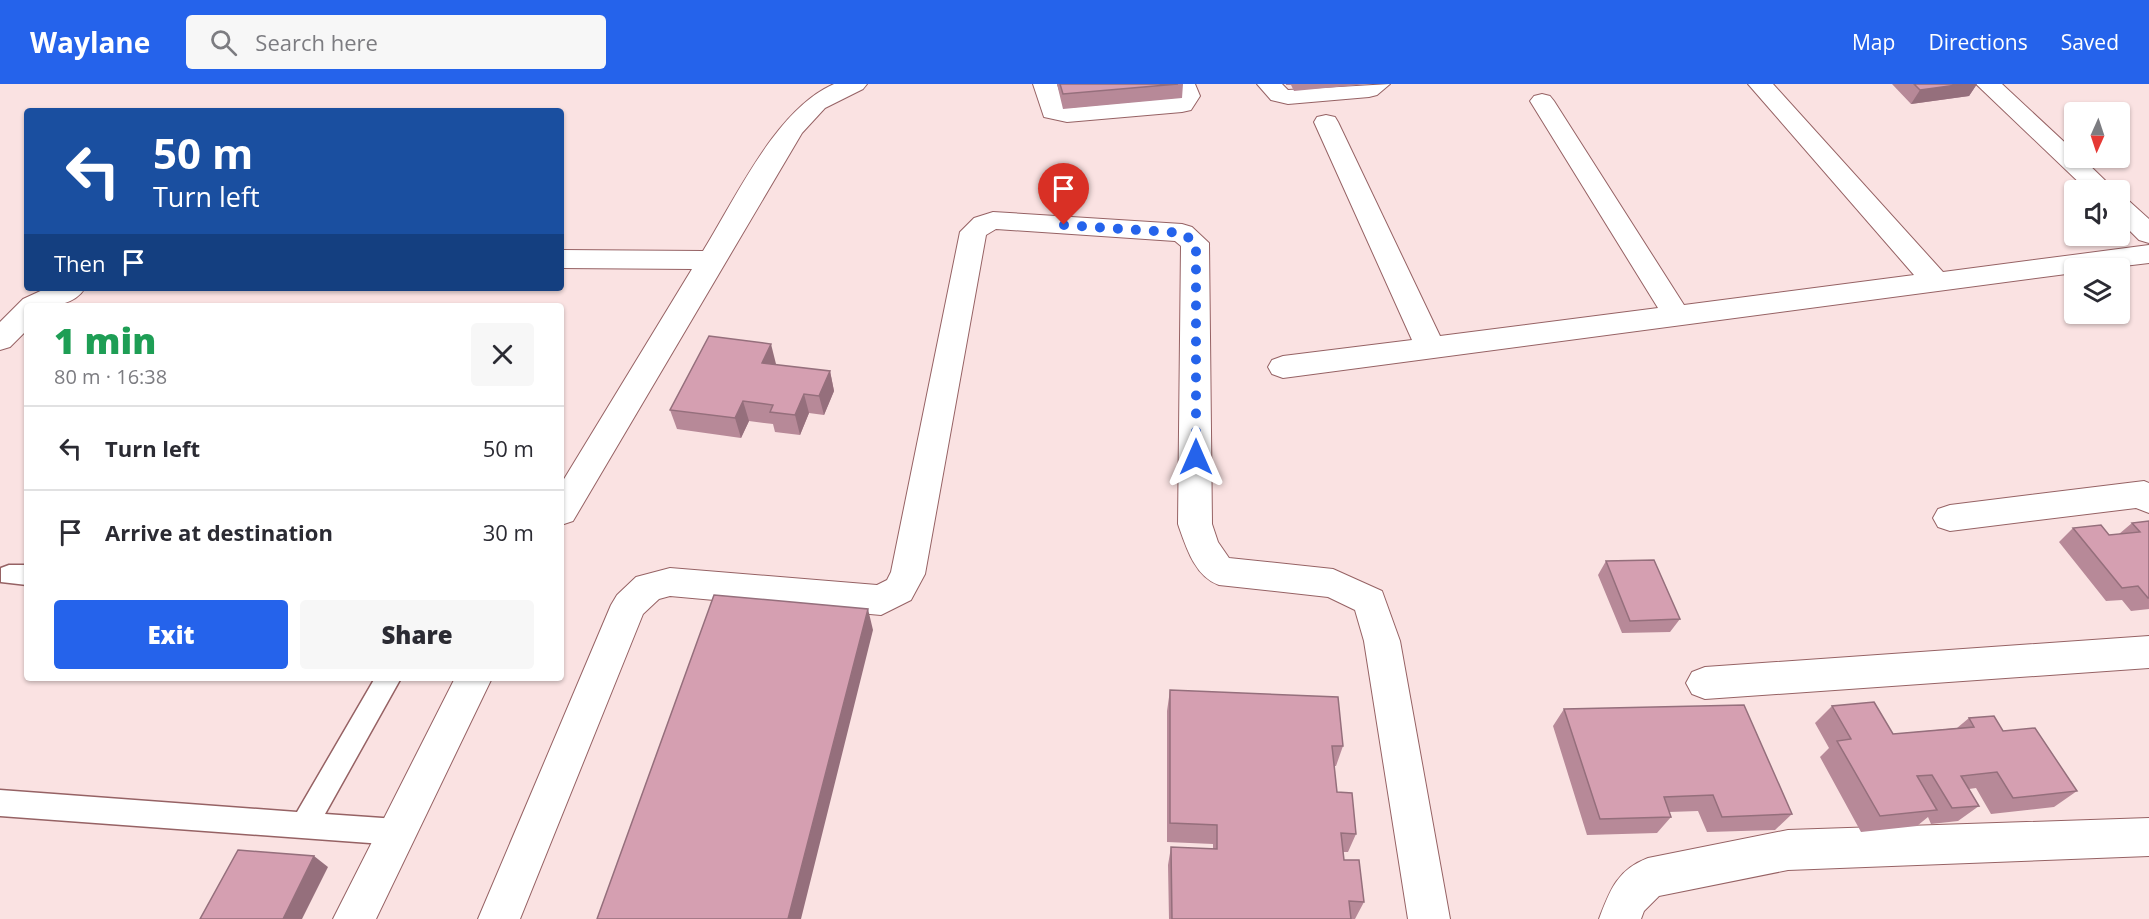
<!DOCTYPE html>
<meta charset="utf-8">
<style>
body{margin:0;font-family:"Open Sans",sans-serif;background:#f7f7f7;color:#2b2b33;height:100vh;display:flex;flex-direction:column;font-size:22px;white-space:nowrap}
*{box-sizing:border-box;margin:0}
p{font-size:20px;color:#7c7c81}
.icon{flex:none;width:33px;height:33px;fill:none;stroke:currentColor;stroke-width:2;stroke-linecap:round;stroke-linejoin:round}
.map{position:relative;flex:1;overflow:hidden}
.side{position:absolute;left:24px;top:219px;width:540px;height:378px;display:flex;flex-direction:column;background:#fff;border-radius:6px;box-shadow:0 2px 4px #0004}
.side>*{flex:none}
.guide{position:absolute;left:24px;top:24px;width:540px;height:183px;border-radius:6px;box-shadow:0 2px 4px #0004;background:#1a4fa0;color:#fff;overflow:hidden}
.needle{width:39px;rotate:183deg}
.fabs{position:absolute;left:2064px;top:18px;display:grid;gap:12px}
.fabs a{display:grid;place-items:center;width:66px;height:66px;border-radius:6px;background:#fff;box-shadow:0 2px 4px #0004;font-size:30px}
.pin{position:absolute;display:grid;place-items:center;width:51px;height:51px;color:#fff;margin:-62px -26px;border-radius:50% 50% 50% 0;rotate:-45deg;box-shadow:0 0 6px #0007}
.pin .icon{rotate:45deg}
.me{position:absolute;width:66px;margin:-33px;rotate:0deg;stroke-linejoin:round;filter:drop-shadow(0 0 4px #0008)}
.turn{display:flex;align-items:center;gap:21px;height:126px;padding:0 30px;font-size:27px}
.turn .icon{width:78px;height:78px;stroke-width:2.5}
.turn b{display:block;font-size:42px;line-height:51px}
.then{display:flex;align-items:center;height:57px;padding:0 30px;background:#0003;gap:12px;font-size:22px}
.round{display:grid;place-items:center;flex:none;width:63px;height:63px;border-radius:6px;background:#f7f7f7}
.summary{display:flex;align-items:center;justify-content:space-between;height:102px;padding:0 30px}
h1{font-size:36px;font-weight:800;line-height:45px;color:#1e9e55}
.button{display:flex;gap:12px;margin-top:auto;padding:12px 30px}
.button a{flex:1;height:69px;border-radius:6px;background:#2563eb;color:#fff;font-size:24px;font-weight:800;line-height:69px;text-align:center}
.button a+a{background:#f7f7f7;color:#2b2b33}
ul{padding:0;list-style:none}
li{display:flex;align-items:center;gap:18px;height:84px;padding:0 30px;border-top:2px solid #e1e1e2}
li div{flex:1}
li b{display:block;font-size:22px}
li em{font-style:normal}
header{display:flex;align-items:center;gap:36px;box-sizing:border-box;height:84px;padding:0 30px;background:#2563eb;color:#fff}
header strong{font-size:28px}
nav{display:flex;gap:33px;margin-inline-start:auto;font-size:21px}
.search{width:420px;height:54px;background:#f7f7f7;display:flex;align-items:center;gap:15px;box-sizing:border-box;padding:0 21px;border-radius:6px;color:#7c7c81;font-size:22px}
.map>svg:first-child{display:block}
.lines{fill:none;stroke-linecap:round;stroke-linejoin:round}
.lane-casing{stroke:#966264;stroke-width:3}
.street-casing{stroke:#966264;stroke-width:2}
.lane{fill:#fff;fill-rule:evenodd}
.street{fill:#fff;fill-rule:evenodd}
.wall{fill:#b78998}
.shaded-wall{fill:#956f7c}
.building{fill:#d59fb1;stroke:#956f7c;stroke-width:1.5}
.route{stroke:#2563eb;stroke-width:10;stroke-dasharray:0 18}
</style>
<header>
<strong>Waylane</strong>
<div class="search"><svg class="icon" aria-label="search" viewBox="0 0 24 24"><circle cx="10" cy="10" r="6"/><path d="M15 15l6 6"/></svg>Search here</div>
<nav><a>Map</a><a>Directions</a><a>Saved</a></nav>
</header>
<div class="map">
<svg width="2149" height="835" viewBox="0 0 2149 835">
<rect width="100%" height="100%" fill="#fae2e2"/>
<g class="lines">
<g class="lane-casing">
<path id="lane" d="M9,481H27V501L1,498V484Z
M375,594H401L325,730L397,735L407,739L411,748L407,757L397,761L0,732V706L297,728Z"/>
</g>
<g class="street-casing">
<path id="street" d="M834,0H867L863,5L825,24L802,49L573,437L561,441V400L692,185L561,184V166L703,167C736,114 776,25 834,0Z
M1033,0H1057L1064,23L1067,24L1174,14L1176,12L1171,0H1195L1200,12L1191,26L1182,28L1067,38L1044,33Z
M1257,0H1282L1288,6L1390,0L1377,11L1369,13L1288,20L1271,16Z
M1748,0H1773L1943,188L2149,161V179L2107,184H2074V189L1283,294L1272,290L1268,283L1272,276L1283,272L1412,256L1314,38L1317,33L1326,31L1335,33L1338,38L1440,252L1658,224L1530,17L1534,12L1542,10L1550,12L1554,17L1684,221L1914,191Z
M1976,0H2002L2074,67V74H2082L2115,106H2087Z
M2120,115L2129,117L2149,135V159L2139,156L2120,137Z
M993,128L1182,140L1192,143L1209,159L1212,440L1218,458L1229,474L1333,485L1382,507L1400,557L1450,835H1408L1364,557L1355,526L1328,513L1219,501C1195,493 1186,463 1178,440L1181,162L1175,157L996,145L986,151L925,490L911,516L881,531L670,512L659,515L643,530L520,835H478L611,521L617,511L636,493L670,484L877,501L887,496L891,488L960,148L974,134Z
M47,204H85C73,224 47,222 27,222V246L10,263L0,266V238L23,215Z
M2144,397L2149,399V429L2136,424L1950,447L1938,443L1933,434L1938,425L1950,421Z
M2149,552V584L1705,615L1692,610L1686,599L1692,588L1705,583Z
M455,594H492L376,835H333Z
M2149,734V772L1788,786L1659,812L1644,827L1641,835H1599C1610,806 1617,786 1648,774L1788,746Z"/>
</g>
<use href="#lane" class="lane"/>
<use href="#street" class="street"/>
</g>
<path class="wall" d="M1057,0H1183L1182,14L1063,25Z
M1286,0H1368L1294,7L1291,1H1286Z
M1892,0H1977L1969,12L1911,20Z
M776,280V281L830,287L834,307L824,331L809,329L800,351L775,348L773,340L749,337L741,354L677,345L670,326Z
M2149,437V525L2131,527L2122,516L2106,517L2059,458L2073,444L2109,451L2119,450L2132,439Z
M1606,477L1680,535L1670,548L1622,549L1598,491Z
M1170,606L1343,662L1336,682H1334L1337,708L1356,750L1348,768H1343L1344,776L1364,818L1355,835H1169L1168,781L1171,763L1213,765V760L1167,758V627Z
M1832,622L1893,650L1957,644L1969,634L2003,647L2077,707L2054,723L1991,730L1976,704L1969,705L1979,722L1958,737L1931,740L1928,733L1917,742L1861,748L1820,673L1829,664L1815,639Z
M1564,625L1792,730L1775,746L1707,748L1698,727L1669,728L1671,733L1657,749L1587,751L1553,642Z"/>
<path class="shaded-wall" d="M1964,0H1977L1969,12L1911,20L1920,6Z
M771,260L776,280L767,299L762,279Z
M830,287L834,307L824,331L819,312Z
M804,310L809,329L800,351L795,331Z
M743,317L749,337L741,354L735,334Z
M868,525L873,546L801,835H788Z
M314,772L328,783L302,835H283Z"/>
<path class="building" d="M1060,0H1178L1063,10Z
M1914,0H1964L1920,6Z
M709,252L771,260L762,279L830,287L819,312L804,310L795,331L770,328L773,321L743,317L735,334L670,326Z
M2149,437V514H2148L2138,502L2122,504L2073,444L2101,441L2109,451L2140,448L2132,439Z
M1654,476L1680,535L1630,537L1606,477Z
M714,511L868,525L788,835H597Z
M1170,606L1338,613L1343,662H1332L1337,708L1352,709L1356,750L1341,749L1344,776H1359L1364,818L1349,817L1351,835H1172L1171,763L1217,765V741L1170,739Z
M1874,618L1893,650L1974,643L1969,634L1994,632L2003,647L2035,644L2077,707L2013,714L1997,688L1961,692L1979,722L1952,724L1932,691L1917,692L1937,726L1880,732L1837,657L1851,655L1832,622Z
M1744,621L1792,730L1722,733L1713,711L1664,713L1671,733L1600,735L1564,625Z
M238,766L314,772L283,835H200Z"/>
<g class="lines">
<path class="route" d="M1064,141L1182,149L1196,159V373"/>
</g>
</svg>
<div class="fabs">
<a><svg class="needle" viewBox="-14 -14 28 28"><path d="M0-13l5 13h-10z" fill="#e53935"/><path d="M0 13l5-13h-10z" fill="#7c7c81"/></svg></a>
<a><svg class="icon" aria-label="sound" viewBox="0 0 24 24"><path d="M4 9h4l5-4v14l-5-4H4zM17 9q2 3 0 6"/></svg></a>
<a><svg class="icon" aria-label="layers" viewBox="0 0 24 24"><path d="M12 4l9 5-9 5-9-5zM3 14l9 5 9-5"/></svg></a>
</div>
<div class="pin" style="left:1064px;top:141px;background:#d93025"><svg class="icon" aria-label="arrive" viewBox="0 0 24 24"><path d="M6 21V4h12l-3 4 3 4H6"/></svg></div>
<svg class="me" style="left:1196px;top:373px" viewBox="-20 -20 40 40"><path d="M0-17L14 15 0 8-14 15z" fill="#2563eb" stroke="#fff" stroke-width="4"/></svg>
<div class="guide">
<div class="turn"><svg class="icon" aria-label="left" viewBox="0 0 24 24"><path d="M17 20v-9H6M10 6l-5 5 5 5"/></svg><div><b>50 m</b>Turn left</div></div>
<div class="then">Then<svg class="icon" aria-label="arrive" viewBox="0 0 24 24"><path d="M6 21V4h12l-3 4 3 4H6"/></svg></div>
</div>
<section class="side">
<div class="summary"><div><h1>1 min</h1><p>80 m · 16:38</p></div><a class="round"><svg class="icon" aria-label="close" viewBox="0 0 24 24"><path d="M6 6l12 12M18 6L6 18"/></svg></a></div>
<ul>
<li><svg class="icon" aria-label="left" viewBox="0 0 24 24"><path d="M17 20v-9H6M10 6l-5 5 5 5"/></svg><div><b>Turn left</b></div><em>50 m</em></li>
<li><svg class="icon" aria-label="arrive" viewBox="0 0 24 24"><path d="M6 21V4h12l-3 4 3 4H6"/></svg><div><b>Arrive at destination</b></div><em>30 m</em></li>
</ul>
<div class="button"><a>Exit</a><a>Share</a></div>
</section>
</div>
